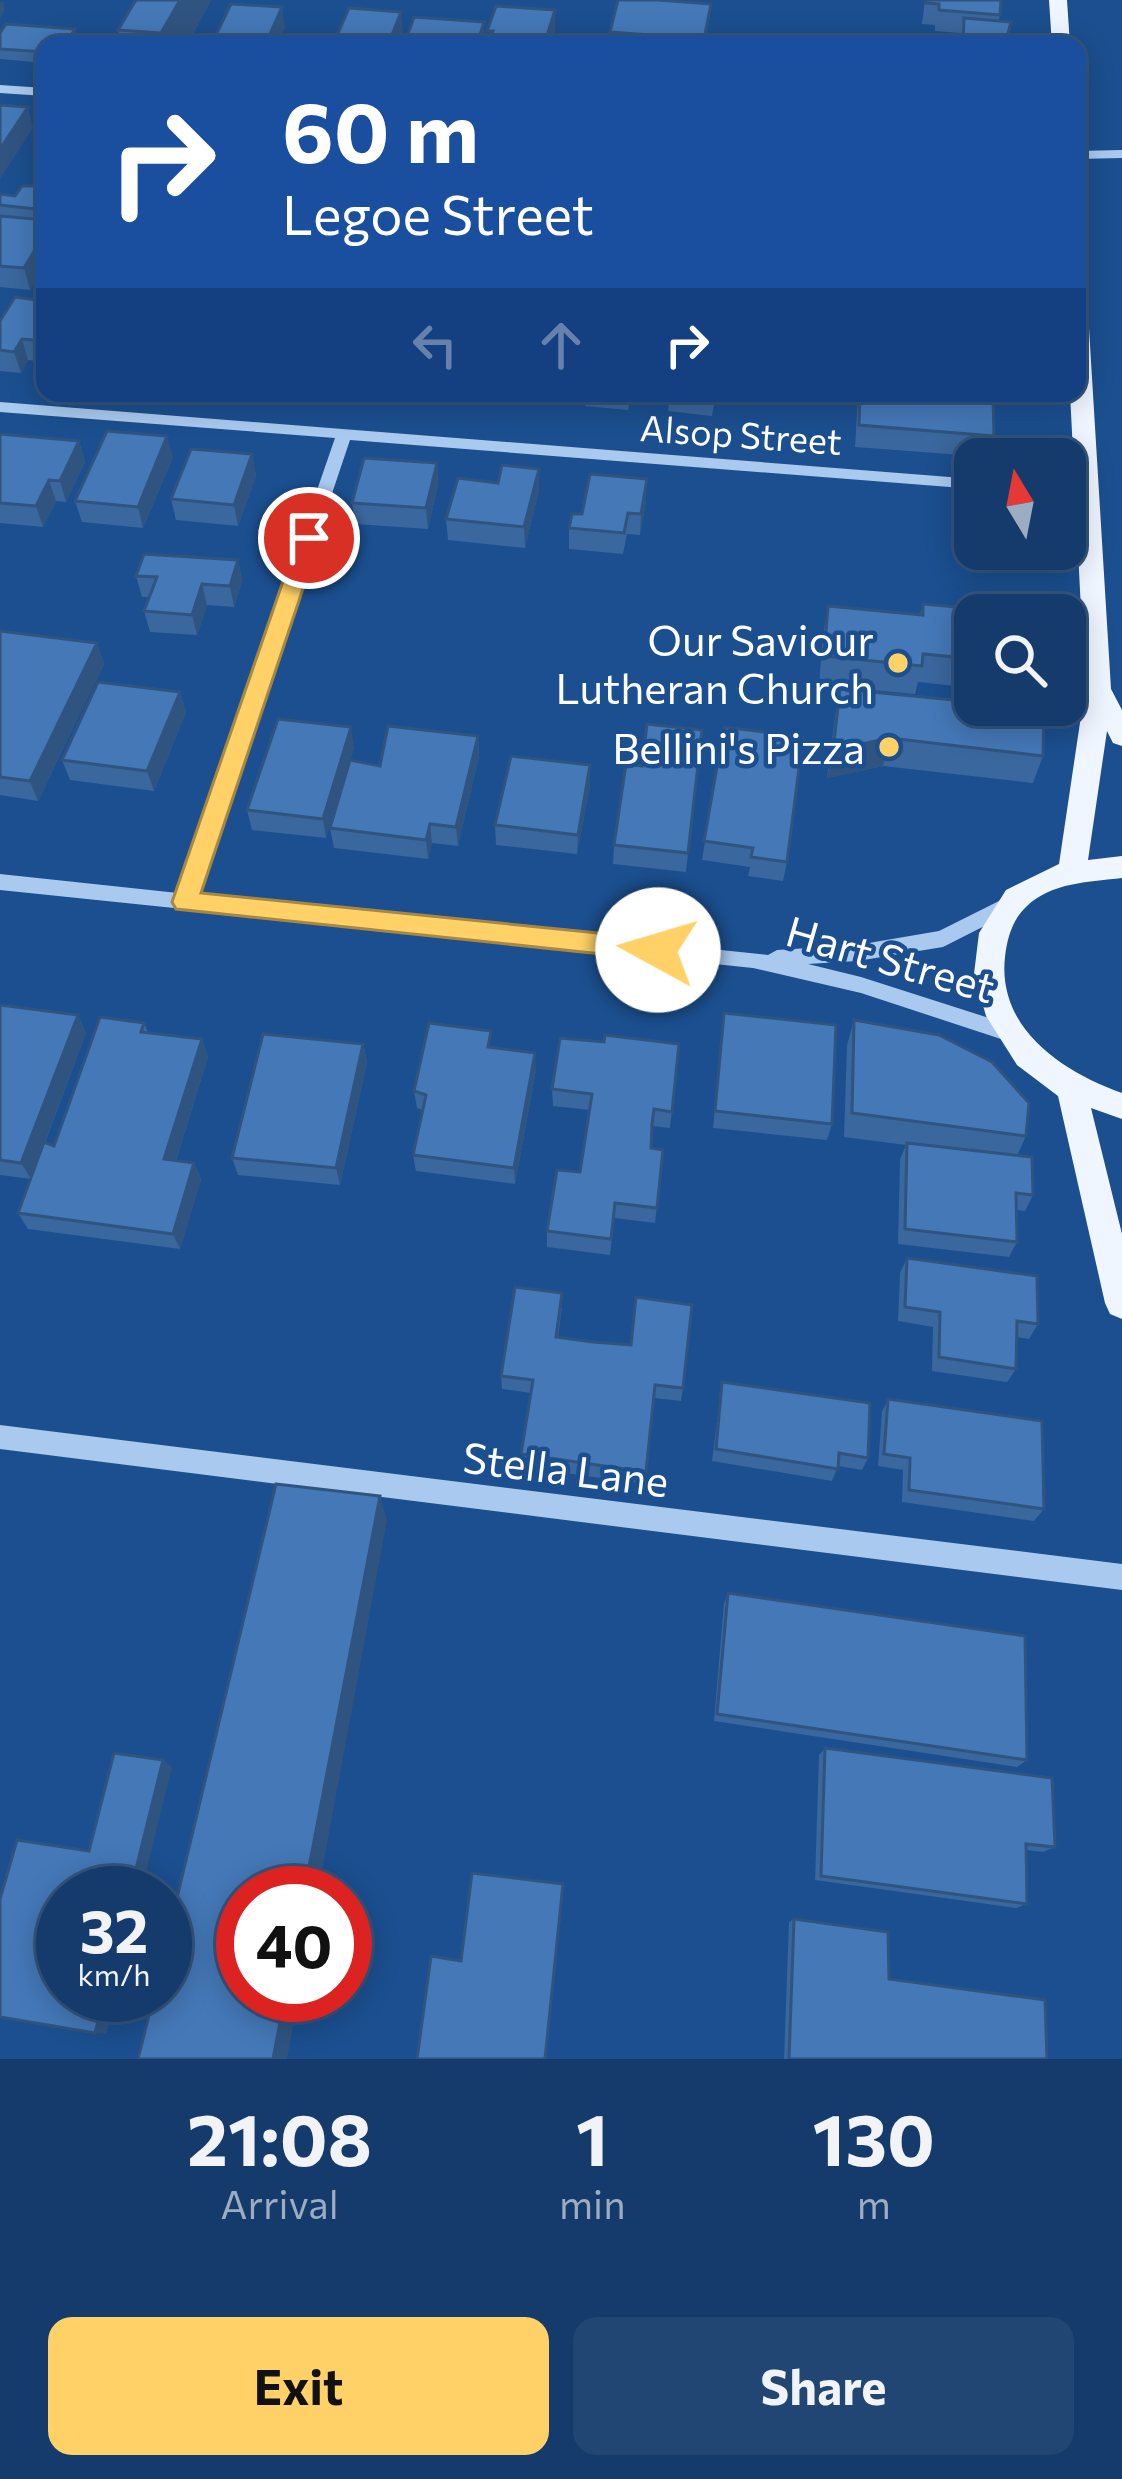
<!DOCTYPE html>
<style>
body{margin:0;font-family:Commissioner,sans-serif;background:#214673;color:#f1f3f6;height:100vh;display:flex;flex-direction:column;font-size:45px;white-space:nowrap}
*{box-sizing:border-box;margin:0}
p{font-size:39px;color:#9dadc1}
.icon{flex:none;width:66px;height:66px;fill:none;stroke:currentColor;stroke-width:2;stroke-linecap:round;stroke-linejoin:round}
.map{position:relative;height:2059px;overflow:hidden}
.side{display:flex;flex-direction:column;background:#143b6b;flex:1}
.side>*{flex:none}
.top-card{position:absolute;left:36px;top:36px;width:1050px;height:366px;border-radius:24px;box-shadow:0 6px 30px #0003,0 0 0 3px #33557e;background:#1a4fa0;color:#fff;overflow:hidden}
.needle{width:78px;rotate:350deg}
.fabs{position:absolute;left:954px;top:438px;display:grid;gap:24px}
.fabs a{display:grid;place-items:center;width:132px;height:132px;border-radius:24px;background:#143b6b;box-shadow:0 6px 30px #0003,0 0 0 3px #33557e;font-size:60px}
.speed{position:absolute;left:36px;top:1866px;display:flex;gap:24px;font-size:60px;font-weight:700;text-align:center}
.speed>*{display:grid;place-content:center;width:156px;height:156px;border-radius:50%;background:#143b6b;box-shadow:0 6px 30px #0003,0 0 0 3px #33557e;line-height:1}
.speed small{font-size:30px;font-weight:400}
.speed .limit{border:18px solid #d22;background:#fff;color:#111}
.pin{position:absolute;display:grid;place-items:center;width:102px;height:102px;color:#fff;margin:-51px;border:6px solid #fff;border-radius:50%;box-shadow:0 3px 12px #0007}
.me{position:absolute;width:132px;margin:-66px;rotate:276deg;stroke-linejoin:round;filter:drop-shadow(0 0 9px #0008)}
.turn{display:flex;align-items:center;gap:42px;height:252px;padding:0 48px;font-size:54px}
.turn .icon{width:156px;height:156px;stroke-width:2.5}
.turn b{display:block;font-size:84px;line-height:102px}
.lanes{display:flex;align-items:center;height:114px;padding:0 48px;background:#0003;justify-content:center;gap:60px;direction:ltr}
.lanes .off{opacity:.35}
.eta{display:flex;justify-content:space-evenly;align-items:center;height:204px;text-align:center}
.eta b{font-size:72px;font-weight:700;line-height:84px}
.action{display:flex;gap:24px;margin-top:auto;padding:24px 48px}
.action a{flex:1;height:138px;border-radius:24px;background:#ffd166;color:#111;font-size:48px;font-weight:700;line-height:138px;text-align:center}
.action a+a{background:#214673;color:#f1f3f6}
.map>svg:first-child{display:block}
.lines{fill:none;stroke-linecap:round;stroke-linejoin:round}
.minor{fill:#a9c9ee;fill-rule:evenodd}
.major{fill:#f0f6ff;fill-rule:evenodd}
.wall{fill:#3a679d}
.shaded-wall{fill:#305480}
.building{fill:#4478b7;stroke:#305480;stroke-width:3}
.route{fill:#ffd166;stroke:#a68842;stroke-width:3}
.poi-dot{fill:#ffd166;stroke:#1b4f8f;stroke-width:4.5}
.labels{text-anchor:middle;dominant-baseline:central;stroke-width:9;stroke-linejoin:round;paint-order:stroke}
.far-street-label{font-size:36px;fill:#fff;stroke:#1b4f8f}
.poi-label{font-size:42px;fill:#fff;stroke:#1b4f8f;text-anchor:end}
.street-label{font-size:42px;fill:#fff;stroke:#1b4f8f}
</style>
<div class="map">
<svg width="1122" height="2059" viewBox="0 0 1122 2059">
<rect width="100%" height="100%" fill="#1b4f8f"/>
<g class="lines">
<path class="minor" d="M0,85L45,88V96L0,93Z
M1122,150V158L1077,159V151Z
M0,402L975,479V489L350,440L197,895L768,955L777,950L857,945L939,931L1011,895L1021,903L1018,909L943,947L857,961L808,964L861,977L1014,1026L1018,1032L1014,1038L1007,1041L861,993L753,968L0,890V874L178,893L335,438L0,412Z
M1065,487L1086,489L1094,494L1086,499L1065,497Z
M0,1425L1122,1564V1590L0,1449Z"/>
<path class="major" d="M1049,0H1067L1070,45H1052Z
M1077,306L1088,312L1111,689L1122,710V746L1113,743L1107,731L1088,860L1122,856V878C1090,882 1051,882 1026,907C1012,920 1007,939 1005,957C997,1029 1063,1072 1122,1093V1119L1091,1108L1122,1234V1319L1110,1314L1105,1303L1058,1096L1017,1065L986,1016L974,974L979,933L1006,890L1059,864L1085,689L1070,393H1077Z"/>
</g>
<path class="wall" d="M211,0L187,45H121L118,30Z
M925,0H1001L999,21L1005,45H960L961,33L935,31V25L922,24Z
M711,4L705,45H609L610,32Z
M75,29L78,40L75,45H45V63L0,59V33Z
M45,186V264L30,290L0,287V194L15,196Z
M45,301V362L28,360L21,373L0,371V321Z
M421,393H483L481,403L422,398Z
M496,393H542L539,403L496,398Z
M586,393H632L628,410L585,406Z
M670,393H716L712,416L668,411Z
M845,393H993L994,436L988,457L855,447L858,395Z
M0,434L79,441L85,462L66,502L56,501L43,527L0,523Z
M252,454L256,476L238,526L176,520L171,499Z
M173,457L143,528L82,522L75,501Z
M437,463L438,484L428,529L355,524L352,503Z
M539,490L525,548L448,540L446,519Z
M646,501L640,535L627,534L623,554L569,549V528L582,514Z
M238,560L242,581L234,607L207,605L197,635L150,632L144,611L150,597H142L136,576Z
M923,604L975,615V688L918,682L915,694L819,685L823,635L828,606L920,615Z
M0,631L97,643L104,664L38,801L0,795Z
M840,689L1043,756L1033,783L883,766L827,778L835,717Z
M180,692L186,712L154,791L70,780L62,760Z
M724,727L787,862L783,881L748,876L750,867L702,860Z
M702,730L686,872L613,864L614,845L642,766Z
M478,736L479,756L458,846L432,843L428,859L334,848L330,828L380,766Z
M354,747L326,838L252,830L247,810Z
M590,785L577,854L496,845L495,825Z
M0,1005L78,1015L86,1033L45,1143L54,1146L144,1023L148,1032L202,1039L208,1057L176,1160L194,1163L201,1179L180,1249L28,1229L18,1213L31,1179L0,1175Z
M724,1013L832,1124L827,1140L713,1128Z
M854,1020L1026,1136L1017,1156L1033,1195L1025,1211L1017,1210V1242L1009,1257L898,1244L900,1159L906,1145L844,1137L847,1045Z
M604,1042L679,1044L670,1128L652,1126L651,1148L663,1150L655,1223L614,1218L610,1255L547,1247V1231L580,1172L590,1110L553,1106L552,1089Z
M363,1044L367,1062L340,1185L238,1175L232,1158Z
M493,1048L536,1070L515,1184L416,1171L413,1155L423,1110L417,1108L414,1091Z
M907,1258L1038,1324L1029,1339L1016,1337V1369L1007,1382L932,1371L933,1327L898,1321L900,1273Z
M562,1307L558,1337L683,1388L681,1401L654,1398L644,1484L522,1467L521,1454L531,1393L502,1389L501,1376Z
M722,1382L868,1458L862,1470L838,1466L832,1481L712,1461Z
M888,1399L1044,1509L1034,1521L902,1502L903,1470L878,1466L882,1412Z
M728,1593L1027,1760L1017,1767L714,1721L724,1603Z
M825,1748L1055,1847L1043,1852L1026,1850L1027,1904L1016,1908L815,1880L819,1755Z
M794,1919L889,1979L1047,2059H784L789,1922Z"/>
<path class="shaded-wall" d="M3,0L5,10L0,19V3Z
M180,0H211L187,45H163L161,33Z
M711,4L709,24L705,45H703Z
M282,7L285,28L277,45H265Z
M555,10V31L551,45H544Z
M401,12L403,33L398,45H388Z
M484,22L485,32L481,45H477Z
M75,29L78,40L75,45H65Z
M28,107L33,128L0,179V149Z
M45,233V264L30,290L24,268Z
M22,339L28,360L21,373L14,352Z
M167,436L173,457L143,528L138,507Z
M79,441L85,462L66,502L60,481Z
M252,454L256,476L238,526L234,505Z
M437,463L438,484L428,529L426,508Z
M539,469V490L525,548L524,527Z
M647,479L646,501L640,535L641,514Z
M49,480L56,501L43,527L36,506Z
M238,560L242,581L234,607L230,586Z
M202,584L207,605L197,635L192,615Z
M97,643L104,664L38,801L30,781Z
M180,692L186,712L154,791L147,771Z
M351,727L354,747L326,838L323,819Z
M478,736L479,756L458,846L456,827Z
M890,738L883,766L827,778L833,750Z
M590,765V785L577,854L578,835Z
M430,824L432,843L428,859L426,840Z
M78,1015L86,1033L31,1179L21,1163Z
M202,1039L208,1057L171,1175L164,1159Z
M363,1044L367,1062L340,1185L336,1168Z
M535,1053L536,1070L515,1184L514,1168Z
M194,1163L201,1179L180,1249L173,1234Z
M380,1496L387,1520L318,1893H304Z
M163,1760L172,1767L141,1893H130Z
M105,1995H116L106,2034L95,2033Z
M285,1995H299L287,2059H273Z"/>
<path class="building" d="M136,0H180L161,33L118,30Z
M618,0H658L711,4L704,39L610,32Z
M926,0H1001L1000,15L939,10V4L926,3Z
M231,4L282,7L265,45H211Z
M496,6L555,10L544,45H489L493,31H487Z
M349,8L401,12L388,45H333Z
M414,17L484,22L477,45H404Z
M964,18L1011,22L1005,45H963Z
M6,24L75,29L65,45H45V52L0,49V33Z
M0,105L28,107L0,149Z
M22,186H45V210L0,205V194L15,196Z
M0,216L45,220V233L24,268L0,266Z
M15,297L45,301V341L22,339L14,352L0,350V321Z
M860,393H993L994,436L859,425Z
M107,431L167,436L138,507L75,501Z
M0,434L79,441L60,481L49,480L36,506L0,503Z
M191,449L252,454L234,505L171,499Z
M364,458L437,463L426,508L352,503Z
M502,465L539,469L524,527L446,519L458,478L498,483Z
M590,474L647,479L641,514L628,513L624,533L569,528L572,514H582Z
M144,554L238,560L230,586L202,584L192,615L144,611L157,577L136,576Z
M923,604L1023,613V615H975V659L923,654L922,666L824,656L828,606L923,615Z
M0,631L97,643L30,781L0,777Z
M98,682L180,692L147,771L62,760Z
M840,689L975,702V705H1003L1044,709L1043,756L890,738L833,750Z
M278,719L351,727L323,819L247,810Z
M647,724L702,730L688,853L614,845L626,764L642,766Z
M388,726L478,736L456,827L430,824L426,840L330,828L350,760L380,766Z
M724,727L803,737L787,862L751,857L753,848L704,841Z
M511,756L590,765L578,835L495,825Z
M0,1005L78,1015L21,1163L0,1160Z
M724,1013L836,1025L832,1124L715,1111Z
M100,1017L144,1023L141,1032L202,1039L164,1159L194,1163L173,1234L18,1213L44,1142L54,1146Z
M854,1020L939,1035L992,1062L1029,1103L1026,1136L852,1113Z
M429,1023L491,1031L488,1047L535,1053L514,1168L413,1155L426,1095L414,1091Z
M263,1034L363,1044L336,1168L232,1158Z
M605,1035L679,1044L672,1112L654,1109L652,1124L651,1148L663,1150L657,1208L615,1203L611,1239L547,1231L557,1170L580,1172L592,1094L552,1089L560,1038L604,1042Z
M907,1143L1032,1157L1033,1195L1016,1193L1017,1242L905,1229Z
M907,1258L1037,1276L1038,1324L1017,1321L1016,1369L939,1357L940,1312L905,1307Z
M515,1287L562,1293L556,1337L593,1342L631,1345L636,1297L692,1305L683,1388L655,1385L646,1472L521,1454L533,1380L501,1376Z
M722,1382L870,1403L868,1458L839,1453L838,1469L716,1449Z
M888,1399L1042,1421L1044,1509L909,1490L910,1458L884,1454Z
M276,1484L380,1496L304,1893H243V1995H285L273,2059H138L154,1995H165V1948Z
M728,1593L1025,1636L1027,1760L717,1714Z
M825,1748L1052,1778L1055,1847L1026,1844L1027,1904L821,1876Z
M114,1753L163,1760L130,1893H63V1995H105L95,2033L0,2017V1899L17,1840L89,1851Z
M472,1873L563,1884L545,2059H417L431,1956L461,1961Z
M794,1919L888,1932L889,1979L1045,2000L1047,2059H789Z"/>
<path class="route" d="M309,530L320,538L201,893L658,939L671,950L668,957L658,960L176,909L172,902L298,538Z"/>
<g class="poi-dot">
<circle cx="898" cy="663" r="12"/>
<circle cx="889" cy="747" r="12"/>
</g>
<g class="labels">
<g class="far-street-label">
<text transform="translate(741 433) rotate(4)">Alsop Street</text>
</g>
<g class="poi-label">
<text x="874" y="639">Our Saviour<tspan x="874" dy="48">Lutheran Church</tspan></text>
<text x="865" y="747">Bellini's Pizza</text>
</g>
<g class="street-label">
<text transform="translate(891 958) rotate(16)">Hart Street</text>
<text transform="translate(566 1468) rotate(7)">Stella Lane</text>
</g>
</g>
</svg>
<div class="fabs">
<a><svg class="needle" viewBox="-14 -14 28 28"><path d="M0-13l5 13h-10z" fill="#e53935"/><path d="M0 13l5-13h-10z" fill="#9dadc1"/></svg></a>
<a><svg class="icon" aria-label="search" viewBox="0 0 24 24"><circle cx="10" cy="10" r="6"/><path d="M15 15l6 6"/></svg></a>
</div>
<div class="speed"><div>32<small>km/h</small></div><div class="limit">40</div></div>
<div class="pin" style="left:309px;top:538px;background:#d93025"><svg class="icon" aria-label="arrive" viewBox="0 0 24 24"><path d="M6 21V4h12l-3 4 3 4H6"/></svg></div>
<svg class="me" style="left:658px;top:950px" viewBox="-20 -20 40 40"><circle r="19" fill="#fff"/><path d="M0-13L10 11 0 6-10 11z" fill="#ffd166"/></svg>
<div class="top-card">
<div class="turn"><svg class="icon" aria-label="right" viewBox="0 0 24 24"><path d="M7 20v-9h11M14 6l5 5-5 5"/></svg><div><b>60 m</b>Legoe Street</div></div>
<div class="lanes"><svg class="icon off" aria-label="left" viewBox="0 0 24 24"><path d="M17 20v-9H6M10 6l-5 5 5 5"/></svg><svg class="icon off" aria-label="ahead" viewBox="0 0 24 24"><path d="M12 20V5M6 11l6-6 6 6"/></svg><svg class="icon" aria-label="right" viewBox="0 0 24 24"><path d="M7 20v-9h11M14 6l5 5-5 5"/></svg></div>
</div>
</div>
<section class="side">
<div class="eta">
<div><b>21:08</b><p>Arrival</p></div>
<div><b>1</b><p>min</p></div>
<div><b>130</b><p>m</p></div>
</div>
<div class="action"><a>Exit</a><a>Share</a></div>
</section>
